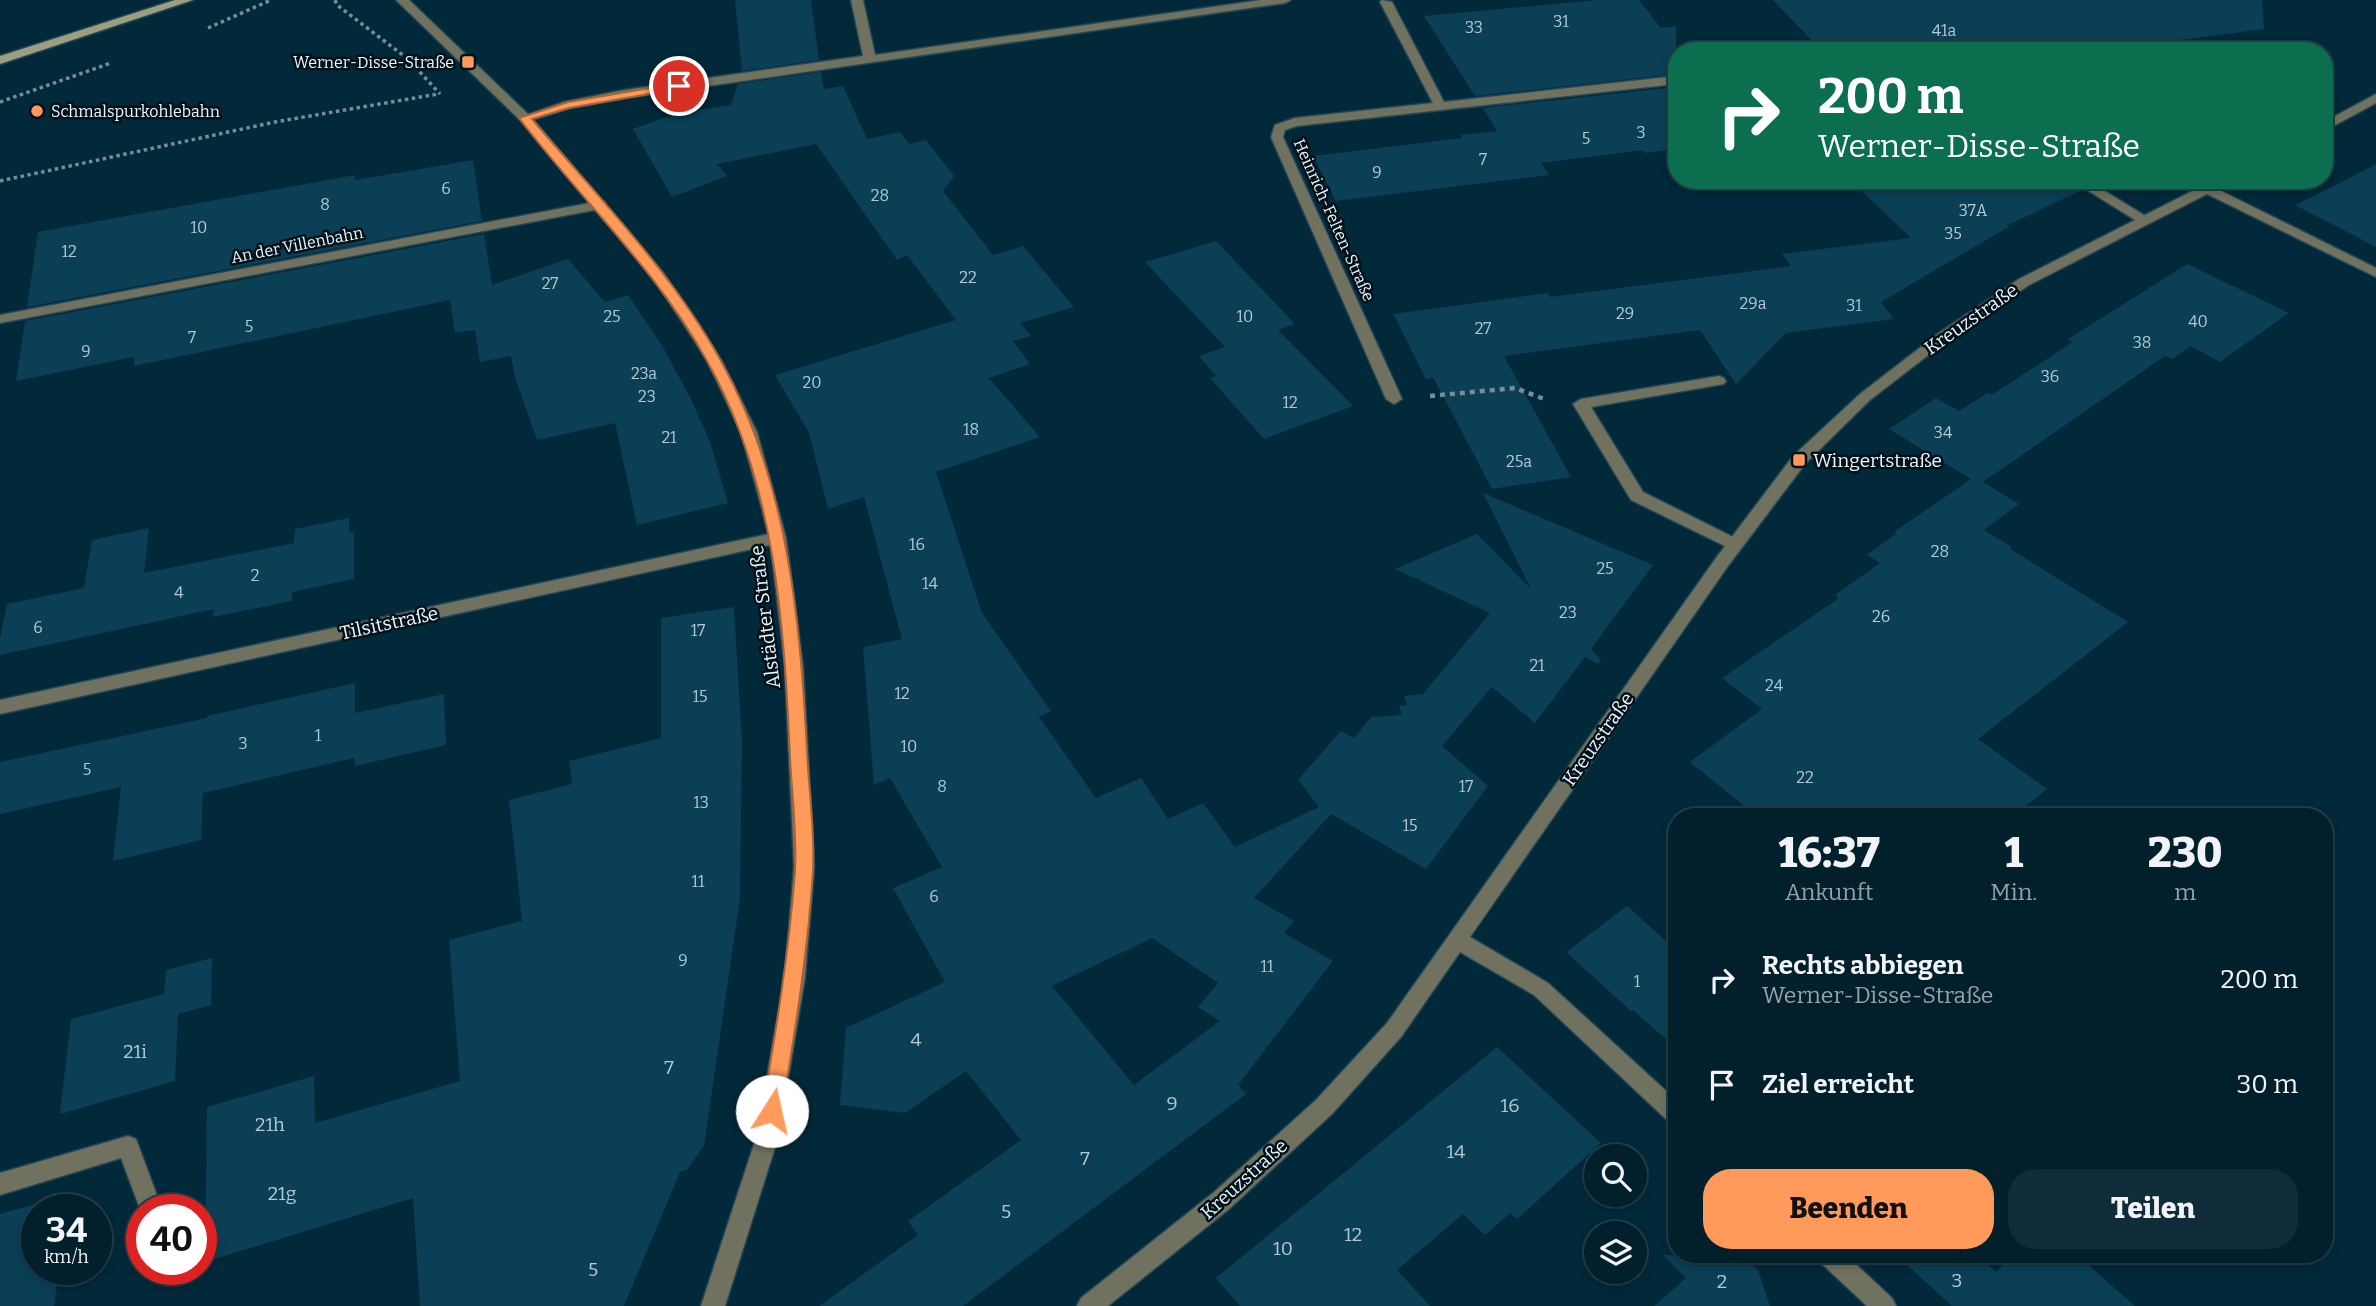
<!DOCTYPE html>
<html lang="de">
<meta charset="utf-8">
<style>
body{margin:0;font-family:Bitter,serif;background:#102c38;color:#f1f3f6;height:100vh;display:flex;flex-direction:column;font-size:26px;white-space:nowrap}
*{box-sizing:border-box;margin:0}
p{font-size:23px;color:#96a2a9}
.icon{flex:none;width:38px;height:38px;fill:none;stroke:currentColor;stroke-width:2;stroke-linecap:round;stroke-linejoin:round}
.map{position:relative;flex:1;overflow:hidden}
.panel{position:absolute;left:1668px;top:808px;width:665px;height:455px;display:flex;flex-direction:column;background:#021f2c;border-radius:28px;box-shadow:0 4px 10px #0003,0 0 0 2px #233d48}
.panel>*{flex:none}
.guide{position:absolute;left:1668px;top:42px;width:665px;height:147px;border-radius:28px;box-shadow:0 4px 10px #0003,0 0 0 2px #233d48;background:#0b6e4f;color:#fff;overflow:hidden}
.tools{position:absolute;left:1584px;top:1144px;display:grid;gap:14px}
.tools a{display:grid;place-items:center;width:63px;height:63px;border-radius:50%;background:#021f2c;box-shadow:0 4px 10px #0003,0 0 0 2px #233d48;font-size:35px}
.speed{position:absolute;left:21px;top:1194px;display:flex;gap:14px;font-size:35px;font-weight:700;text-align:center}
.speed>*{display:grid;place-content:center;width:91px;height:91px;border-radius:50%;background:#021f2c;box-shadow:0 4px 10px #0003,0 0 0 2px #233d48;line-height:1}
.speed small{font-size:18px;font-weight:400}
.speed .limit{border:10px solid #d22;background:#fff;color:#111}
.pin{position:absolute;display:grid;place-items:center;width:60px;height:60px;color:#fff;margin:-30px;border:4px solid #fff;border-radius:50%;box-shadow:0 2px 7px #0007}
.me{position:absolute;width:77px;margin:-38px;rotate:10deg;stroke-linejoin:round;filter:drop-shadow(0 0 5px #0008)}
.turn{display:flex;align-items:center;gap:24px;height:147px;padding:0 35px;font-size:32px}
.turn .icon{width:91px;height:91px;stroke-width:2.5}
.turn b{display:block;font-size:49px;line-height:60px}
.eta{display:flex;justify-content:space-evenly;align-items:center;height:119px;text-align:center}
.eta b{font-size:42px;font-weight:800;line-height:49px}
.button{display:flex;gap:14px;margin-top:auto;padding:14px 35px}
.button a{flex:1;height:80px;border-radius:28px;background:#ff9a5b;color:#111;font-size:28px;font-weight:800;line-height:80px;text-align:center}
.button a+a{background:#102c38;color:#f1f3f6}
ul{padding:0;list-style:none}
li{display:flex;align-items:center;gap:21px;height:105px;padding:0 35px}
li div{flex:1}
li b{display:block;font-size:26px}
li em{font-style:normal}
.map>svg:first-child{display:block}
.building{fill:#0a3f56;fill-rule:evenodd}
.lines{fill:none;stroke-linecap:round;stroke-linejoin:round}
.service-casing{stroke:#234655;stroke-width:3}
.minor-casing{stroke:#234655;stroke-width:3}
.tertiary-casing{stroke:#234655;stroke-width:3}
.secondary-casing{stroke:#234655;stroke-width:3}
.path-far1{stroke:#758e99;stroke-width:3.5;stroke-dasharray:3.5 3.5;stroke-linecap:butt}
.path{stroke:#758e99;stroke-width:4.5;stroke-dasharray:5 5;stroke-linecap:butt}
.service{fill:#70725f;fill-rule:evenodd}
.minor{fill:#70725f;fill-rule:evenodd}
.tertiary{fill:#70725f;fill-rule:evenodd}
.secondary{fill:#9b9e7f;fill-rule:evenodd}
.route{fill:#ff9a5b;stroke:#a6643b;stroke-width:2}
.poi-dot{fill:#ff9a5b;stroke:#00111a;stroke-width:2.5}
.labels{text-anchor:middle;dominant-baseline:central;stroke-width:5;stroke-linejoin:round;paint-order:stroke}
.number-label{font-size:16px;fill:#b4c9d2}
.far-poi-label{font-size:16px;fill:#edf7fc;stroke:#00111a;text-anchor:end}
.far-street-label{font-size:16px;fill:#edf7fc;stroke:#00111a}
.street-label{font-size:19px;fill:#edf7fc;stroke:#00111a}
.poi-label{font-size:19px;fill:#edf7fc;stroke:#00111a;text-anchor:start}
.near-number-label{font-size:19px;fill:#b4c9d2}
</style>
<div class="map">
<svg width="2376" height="1306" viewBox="0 0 2376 1306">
<rect width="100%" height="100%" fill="#02293a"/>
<path class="building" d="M735,0H811L819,60L742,71Z
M1597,0H1639L1661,28L1676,26V74L1475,96L1424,16Z
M1773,0H2262L2264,29L2095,51H1822Z
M821,72L824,89L843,86L867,139L900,132L909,144L926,140L954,176L943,191L993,255L1023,246L1074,307L1020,323L1031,336L1013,341L1030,364L989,378L1040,437L936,472L982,613L1051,711L1039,717L1096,798L1141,778L1168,819L1203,803L1235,847L1319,807L1298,780L1341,731L1354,738L1371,717L1402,715L1399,706L1407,705L1404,696L1423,694L1490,613L1395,569L1477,534L1531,589L1483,493L1653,565L1591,649L1601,660L1598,664L1585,657L1535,723L1492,687L1442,746L1488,786L1426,869L1331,814L1254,898L1294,921L1284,933L1333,961L1238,1085L1246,1094L963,1306H819L918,1235L908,1221L1021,1140L966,1071L905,1113L840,1105L846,1028L945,982L893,888L942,867L890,778L874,785L863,647L902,639L864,497L828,509L809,433L775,375L956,320L907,255L897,260L816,144L717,164L727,176L672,197L633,129L678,113L731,105L738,84ZM1152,938L1218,983L1198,1007L1220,1021L1134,1085L1052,986Z
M1676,87V149L1645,153L1643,150L1541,163L1549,175L1336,201L1313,156L1462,138L1461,135L1497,131L1483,108Z
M473,160L482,221L27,307L38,232L355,175V180Z
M2376,164V247L2295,205L2338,184Z
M1850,180H2068L2082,190L2006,226H2010L1881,302L1894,319L1786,333L1736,384L1700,330L1504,356L1571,477L1492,489L1433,377L1426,380L1393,314L1548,293L1550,297L1791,266L1782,254L1911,238Z
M484,234L492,285L568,259L605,302L628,295L663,347L692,401L710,442L728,503L637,525L615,423L537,440L515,377L511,356L480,362L475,330L455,333L450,300L134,366V357L16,381L25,321Z
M1216,241L1295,324L1278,330L1353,406L1264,439L1210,378L1216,376L1199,356L1225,347L1145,262Z
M2187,264L2289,313L2220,362L2191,346L2172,359L2165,356L1983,482L2019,504L1984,530L2012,547L2010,549L2128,622L1978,739L2047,789L2012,817H1758L1690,762L1762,709L1722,678L1839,598L1835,595L1880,563L1867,555L1897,533L1894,532L1971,479L1889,429L1936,398L1959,411L1987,393L1993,394L2073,342L2068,339Z
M349,518V533L354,532V579L292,592V601L213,617L214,609L0,655V638L7,604L84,588L92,540L149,528L144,573L294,543L295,529Z
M734,607L742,743L740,898L704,1146L687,1170L680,1172L624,1306H420L413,1198L205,1262L207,1107L314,1076L315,1123L460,1081L449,940L522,921L509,800L572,784L569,761L661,738V618Z
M355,683V713L444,694L446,745L355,766L354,758L203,793L201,840L113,861L121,787L0,814V762L207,718V716Z
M1627,906L1676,950V1048L1633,1010L1631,1011L1566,952Z
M212,958L211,1005L178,1014L175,1081L60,1114L71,1019L164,994L166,970Z
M1497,1047L1601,1143L1517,1219L1510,1213L1485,1235L1463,1214L1397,1270L1430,1306H1240L1216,1278Z
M68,1195L66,1209H37V1269H59L54,1306H0V1214Z
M1663,1255L1745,1257L1758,1270L1770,1306H1654L1686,1278Z
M1896,1255H1977L1996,1272L2013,1255H2077L2135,1306H1952Z"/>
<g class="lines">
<g class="service-casing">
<path id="service" d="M2071,180H2087L2152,220L2150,223H2140Z
M1719,376L1724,378L1726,381L1724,384L1591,407L1643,492L1741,541L1743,545L1735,551L1631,500L1573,404L1581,399Z"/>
</g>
<g class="minor-casing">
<path id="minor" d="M851,0H863L875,55L1261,0H1291L1285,3L624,98L570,108L525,122L519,118L564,102L624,90L863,56Z
M1382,0L1392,2L1444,102L1676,76V84L1297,126L1285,130L1283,137L1402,399L1394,404L1386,399L1271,137L1275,125L1295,118L1433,103L1380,2Z
M2376,94V103L2324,131V122Z
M2214,180H2231L2217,189L2376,268V277L2207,194L2029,285L1949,339L1870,400L1805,464L1728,566L1470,937L1548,983L1676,1100V1124L1668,1121L1534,995L1460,952L1401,1037L1332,1114L1229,1209L1108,1306H1077L1081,1298L1213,1193L1316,1100L1387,1023L1716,558L1793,456L1860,394L1939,333L2019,279Z
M600,201L605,202V208L0,323V315Z
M778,532L784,534L786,538L784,542L0,714V700Z
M128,1136L136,1139L162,1209H142V1214L121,1158L0,1195V1173Z
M1818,1255H1846L1892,1298L1896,1306H1867L1821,1263Z"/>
</g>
<g class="tertiary-casing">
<path id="tertiary" d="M396,0H409L529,115L664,274L721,360L757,432L786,538L803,667L814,867L805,978L778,1138L725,1306H701L756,1138L785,978L794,867L785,667L770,538L741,432L707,360L654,279L521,121Z"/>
</g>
<g class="secondary-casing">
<path id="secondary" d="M175,0H193L0,64V56Z"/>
</g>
<path class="path-far1" d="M335,0L337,5L408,59L440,94
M208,28L271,0
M0,102L111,63
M0,181L275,122L438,94"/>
<path class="path" d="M1430,396L1515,388L1544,399"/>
<use href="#service" class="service"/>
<use href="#minor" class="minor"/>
<use href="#tertiary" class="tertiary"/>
<use href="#secondary" class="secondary"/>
</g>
<path class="route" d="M679,83L684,86L683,88L569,108L532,119C598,197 672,272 721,361C788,481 800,618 807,752C809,791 815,832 813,871C808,952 795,1031 782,1111L779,1118L772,1120L765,1118L762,1111C776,1031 789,952 795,871C797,834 792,795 790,758C784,622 775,481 707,361C657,270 581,200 519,118L568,102Z"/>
<g class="poi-dot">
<rect x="461" y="55" width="14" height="14" rx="3.5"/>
<circle cx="37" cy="111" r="7"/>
<rect x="1792" y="453" width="14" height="14" rx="3.5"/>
</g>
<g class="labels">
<g class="number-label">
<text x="1561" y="21">31</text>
<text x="1474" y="27">33</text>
<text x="1944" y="30">41a</text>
<text x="1641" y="132">3</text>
<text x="1586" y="138">5</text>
<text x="1483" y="159">7</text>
<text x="1377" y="172">9</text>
<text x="446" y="188">6</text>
<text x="880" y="195">28</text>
<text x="325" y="204">8</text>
<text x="1973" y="210">37A</text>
<text x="199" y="227">10</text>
<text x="1953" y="233">35</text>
<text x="69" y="251">12</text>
<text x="968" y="277">22</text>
<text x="550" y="283">27</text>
<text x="1753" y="303">29a</text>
<text x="1854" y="305">31</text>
<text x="1625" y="313">29</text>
<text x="612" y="316">25</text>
<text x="1245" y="316">10</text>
<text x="2198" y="321">40</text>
<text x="249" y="326">5</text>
<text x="1483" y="328">27</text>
<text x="192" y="337">7</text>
<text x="2142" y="342">38</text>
<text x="86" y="351">9</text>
<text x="644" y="373">23a</text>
<text x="2050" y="376">36</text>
<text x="812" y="382">20</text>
<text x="647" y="396">23</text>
<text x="1290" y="402">12</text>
<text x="971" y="429">18</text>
<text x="1943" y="432">34</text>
<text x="669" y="437">21</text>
<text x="1519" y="461">25a</text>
<text x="917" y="544">16</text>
<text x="1940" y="551">28</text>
<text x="1605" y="568">25</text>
<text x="255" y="575">2</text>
<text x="930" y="583">14</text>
<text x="179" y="592">4</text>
<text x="1568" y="612">23</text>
<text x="1881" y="616">26</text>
<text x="38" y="627">6</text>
<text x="698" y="630">17</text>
<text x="1537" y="665">21</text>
<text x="1774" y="685">24</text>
<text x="902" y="693">12</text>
<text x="700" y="696">15</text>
<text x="318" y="735">1</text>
<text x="243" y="743">3</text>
<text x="909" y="746">10</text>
<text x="87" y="769">5</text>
<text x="1805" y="777">22</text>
<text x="942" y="786">8</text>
<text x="1466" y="786">17</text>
<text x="701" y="802">13</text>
<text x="1410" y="825">15</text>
<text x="698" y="881">11</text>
<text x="934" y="896">6</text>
<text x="683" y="960">9</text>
<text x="1267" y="966">11</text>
<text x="1637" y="981">1</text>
</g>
<g class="far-poi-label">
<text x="454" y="62">Werner-Disse-Straße</text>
<text x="51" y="111" text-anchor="start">Schmalspurkohlebahn</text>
</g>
<g class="far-street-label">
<text transform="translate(1334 220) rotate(66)">Heinrich-Felten-Straße</text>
<text transform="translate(297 245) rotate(-11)">An der Villenbahn</text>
</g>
<g class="street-label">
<text transform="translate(1971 319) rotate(-35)">Kreuzstraße</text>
<text transform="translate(765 617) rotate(-97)">Alstädter Straße</text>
<text transform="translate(389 623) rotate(-12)">Tilsitstraße</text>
<text transform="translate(1598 739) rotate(-55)">Kreuzstraße</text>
<text transform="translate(1244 1179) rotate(-42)">Kreuzstraße</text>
</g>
<g class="poi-label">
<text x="1813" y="460">Wingertstraße</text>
</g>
<g class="near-number-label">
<text x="916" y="1039">4</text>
<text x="135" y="1051">21i</text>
<text x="669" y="1067">7</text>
<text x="1172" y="1103">9</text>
<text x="1510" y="1105">16</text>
<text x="270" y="1124">21h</text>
<text x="1456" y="1151">14</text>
<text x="1085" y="1158">7</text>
<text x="282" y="1193">21g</text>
<text x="1006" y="1211">5</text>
<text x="1353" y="1234">12</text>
<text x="1283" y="1248">10</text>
<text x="593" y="1269">5</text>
<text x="1957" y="1280">3</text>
<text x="1722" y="1281">2</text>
</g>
</g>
</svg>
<div class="tools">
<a><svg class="icon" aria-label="search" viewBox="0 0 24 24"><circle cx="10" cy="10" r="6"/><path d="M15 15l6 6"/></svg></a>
<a><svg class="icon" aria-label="layers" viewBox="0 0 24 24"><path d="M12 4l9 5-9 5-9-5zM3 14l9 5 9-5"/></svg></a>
</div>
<div class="speed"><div>34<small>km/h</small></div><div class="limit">40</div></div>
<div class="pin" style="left:679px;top:86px;background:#d93025"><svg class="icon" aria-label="arrive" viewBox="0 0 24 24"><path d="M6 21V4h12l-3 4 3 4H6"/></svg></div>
<svg class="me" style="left:772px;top:1111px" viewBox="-20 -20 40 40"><circle r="19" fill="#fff"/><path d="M0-13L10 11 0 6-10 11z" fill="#ff9a5b"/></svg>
<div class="guide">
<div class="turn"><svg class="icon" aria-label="right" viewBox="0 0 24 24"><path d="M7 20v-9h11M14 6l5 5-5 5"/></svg><div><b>200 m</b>Werner-Disse-Straße</div></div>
</div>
<section class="panel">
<div class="eta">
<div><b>16:37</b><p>Ankunft</p></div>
<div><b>1</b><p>Min.</p></div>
<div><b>230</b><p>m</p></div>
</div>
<ul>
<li><svg class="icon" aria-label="right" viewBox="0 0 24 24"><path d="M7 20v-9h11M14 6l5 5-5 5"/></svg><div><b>Rechts abbiegen</b><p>Werner-Disse-Straße</p></div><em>200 m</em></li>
<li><svg class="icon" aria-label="arrive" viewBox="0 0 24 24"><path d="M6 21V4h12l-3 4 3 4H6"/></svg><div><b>Ziel erreicht</b></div><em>30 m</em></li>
</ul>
<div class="button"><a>Beenden</a><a>Teilen</a></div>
</section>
</div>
